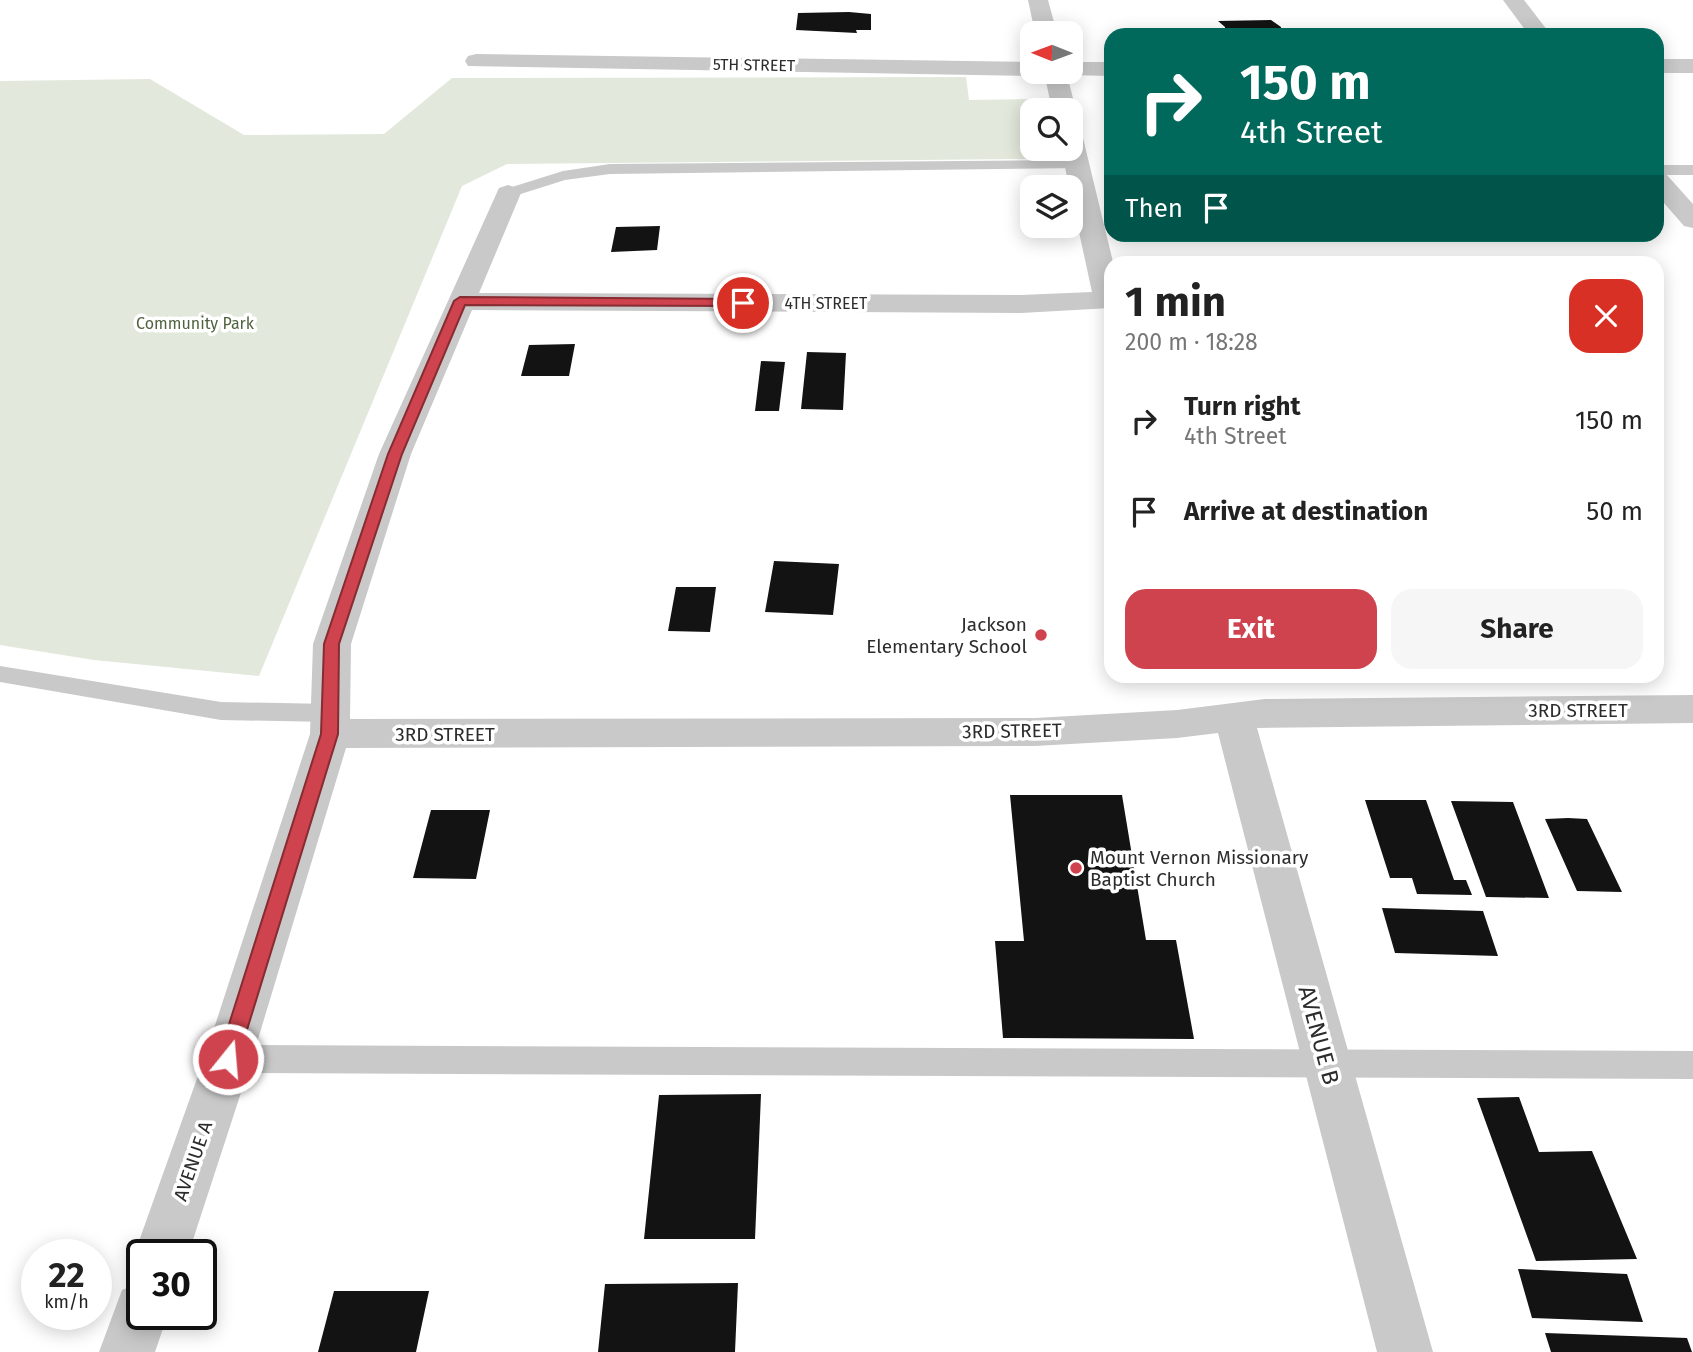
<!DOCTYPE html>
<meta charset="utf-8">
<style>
body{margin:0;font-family:"Fira Sans",sans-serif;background:#f6f6f6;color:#222;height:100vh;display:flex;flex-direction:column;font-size:26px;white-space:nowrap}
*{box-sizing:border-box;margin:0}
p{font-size:23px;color:#767676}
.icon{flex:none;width:38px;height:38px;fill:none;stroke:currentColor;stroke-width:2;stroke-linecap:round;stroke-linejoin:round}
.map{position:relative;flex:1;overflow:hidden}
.side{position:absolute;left:1104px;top:256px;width:560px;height:427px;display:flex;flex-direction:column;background:#fff;border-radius:21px;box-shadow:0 4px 18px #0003}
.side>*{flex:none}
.hud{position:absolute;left:1104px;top:28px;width:560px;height:214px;border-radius:21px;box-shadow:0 4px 18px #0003;background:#00695c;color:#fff;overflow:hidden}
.needle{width:46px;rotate:271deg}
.controls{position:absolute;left:1020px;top:21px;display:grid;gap:14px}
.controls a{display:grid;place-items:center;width:63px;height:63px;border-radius:14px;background:#fff;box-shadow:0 4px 18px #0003;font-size:35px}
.speed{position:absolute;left:21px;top:1239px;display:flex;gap:14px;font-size:35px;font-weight:700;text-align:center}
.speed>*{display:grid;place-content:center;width:91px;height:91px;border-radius:50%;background:#fff;box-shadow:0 4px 18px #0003;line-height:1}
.speed small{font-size:18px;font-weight:400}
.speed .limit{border:4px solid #111;border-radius:10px;background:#fff;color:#111}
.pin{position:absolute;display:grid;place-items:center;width:60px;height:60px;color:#fff;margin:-30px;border:4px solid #fff;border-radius:50%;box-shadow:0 2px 7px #0007}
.me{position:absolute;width:77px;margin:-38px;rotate:17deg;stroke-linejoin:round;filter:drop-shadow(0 0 5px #0008)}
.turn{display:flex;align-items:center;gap:24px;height:147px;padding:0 21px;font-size:32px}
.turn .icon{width:91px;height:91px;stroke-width:2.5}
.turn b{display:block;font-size:49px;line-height:60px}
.then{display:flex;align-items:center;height:66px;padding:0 21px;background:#0003;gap:14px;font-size:26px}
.round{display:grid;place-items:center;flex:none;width:74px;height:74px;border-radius:21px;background:#f6f6f6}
.head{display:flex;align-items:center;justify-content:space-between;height:119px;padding:0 21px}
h1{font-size:42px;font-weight:700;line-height:52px}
.action{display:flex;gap:14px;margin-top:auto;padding:14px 21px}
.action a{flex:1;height:80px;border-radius:21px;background:#ce434d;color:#fff;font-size:28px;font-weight:700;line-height:80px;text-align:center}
.action a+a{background:#f6f6f6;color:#222}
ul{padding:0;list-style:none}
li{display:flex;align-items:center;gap:21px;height:91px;padding:0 21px}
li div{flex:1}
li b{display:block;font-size:26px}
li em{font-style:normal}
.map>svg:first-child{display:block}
.green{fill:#e2e8db}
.building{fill:#131313}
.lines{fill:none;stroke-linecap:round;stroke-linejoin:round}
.lane{fill:#c9c9c9;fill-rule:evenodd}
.street{fill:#c9c9c9;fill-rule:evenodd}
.route{fill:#ce434d;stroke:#862c32;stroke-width:2}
.poi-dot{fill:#ce434d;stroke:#fff;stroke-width:2.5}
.labels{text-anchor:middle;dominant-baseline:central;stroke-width:7;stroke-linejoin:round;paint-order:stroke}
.far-street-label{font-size:16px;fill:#2c2c2c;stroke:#fff}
.far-park-label{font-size:16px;fill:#4f623f;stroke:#fff}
.poi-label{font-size:19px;fill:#2c2c2c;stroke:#fff;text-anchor:end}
.street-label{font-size:19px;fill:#2c2c2c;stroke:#fff}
.near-street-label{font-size:23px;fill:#2c2c2c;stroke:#fff}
</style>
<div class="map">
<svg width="1693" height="1352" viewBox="0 0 1693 1352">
<rect width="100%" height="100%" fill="#fff"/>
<path class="green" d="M966,77L969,100L1034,99L1031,159L507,164L462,186L259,676L94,660L0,645V81L150,79L244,135L384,134L452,78Z"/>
<path class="building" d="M849,12L871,14V30H856L857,33L796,30L798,13Z
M1271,20L1281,27L1282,35L1225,33V27L1218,21Z
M660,226L657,250L611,252L616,227Z
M575,344L569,376H521L529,345Z
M807,352L846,353L843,410L801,409Z
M761,361L785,362L779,411H755Z
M774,561L839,564L833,615L765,612Z
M676,587H716L710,632L668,631Z
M1010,795H1122L1146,940H1176L1194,1039L1003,1038L995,941H1024Z
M1365,800H1426L1454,880H1466L1472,895L1417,894L1412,878H1390Z
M1451,801L1513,802L1549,898L1486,897Z
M431,810H490L476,879L413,878Z
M1568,818L1587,819L1622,892L1577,891L1545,819Z
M1382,908L1483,911L1498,956L1395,953Z
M761,1094L755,1239H644L659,1095Z
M1519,1097L1539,1152L1592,1151L1637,1259L1536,1261L1477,1098Z
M1518,1269L1627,1274L1643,1322L1532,1318Z
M738,1283L735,1352H598L605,1284Z
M334,1291H429L416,1352H318Z
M1545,1333L1687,1338L1692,1352H1551Z"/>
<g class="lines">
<path class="lane" d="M1078,160L1086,165L1084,168L610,174L565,180L508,198L500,193L502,190L563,171L610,164Z
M1657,165H1693V175H1657Z
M0,666L221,702L330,704L339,707L343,713L339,719L330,722L221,720L0,682Z
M228,1045L1693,1051V1079L228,1073L217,1069L213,1059L217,1049Z"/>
<path class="street" d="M1028,0H1048L1057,33H1035Z
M1503,0H1524L1551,35H1529Z
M476,54L1032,62V72H1041L1032,76L468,66L465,61L468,56Z
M1657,59H1693V73H1657Z
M1071,62H1111V76L1067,75L1076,110L1071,115V110H1052L1044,72H1071Z
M1071,131L1080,133L1083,138L1113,262L1111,308L1021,313L472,310L411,454L351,644L350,719L1035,718L1177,710L1265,699L1693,695V723L1257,728L1433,1352H1377L1218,733L1177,738L1035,746L346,748L252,1059L188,1255H142V1273L134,1255L204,1059L310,734L313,644L379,454L499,188L508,185L517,188L521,193L479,293L1021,295L1092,292L1061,149H1071Z
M1657,171L1666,174L1693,204V228L1684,226L1657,195Z
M142,1282V1314H168L155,1352H99L122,1290Z"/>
</g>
<path class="route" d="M460,297L743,299L749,303L743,306L465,305L402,454L339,644L338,734L238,1059L235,1065L228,1068L221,1065L218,1059L321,734L324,644L388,454L454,301Z"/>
<g class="poi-dot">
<circle cx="1041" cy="635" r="7"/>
<circle cx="1076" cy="868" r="7"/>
</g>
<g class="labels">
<g class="far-street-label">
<text transform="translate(754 65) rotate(1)">5TH STREET</text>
<text x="826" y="303">4TH STREET</text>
</g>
<g class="far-park-label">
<text x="195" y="323">Community Park</text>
</g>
<g class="poi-label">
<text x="1027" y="624">Jackson<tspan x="1027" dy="22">Elementary School</tspan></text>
<text x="1090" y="857" text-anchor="start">Mount Vernon Missionary<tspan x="1090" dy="22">Baptist Church</tspan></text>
</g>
<g class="street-label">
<text x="1578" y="710">3RD STREET</text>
<text transform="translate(1012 731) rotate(-1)">3RD STREET</text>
<text x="445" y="734">3RD STREET</text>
<text transform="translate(193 1161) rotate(-71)">AVENUE A</text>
</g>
<g class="near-street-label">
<text transform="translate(1319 1035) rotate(75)">AVENUE B</text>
</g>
</g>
</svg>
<div class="controls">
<a><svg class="needle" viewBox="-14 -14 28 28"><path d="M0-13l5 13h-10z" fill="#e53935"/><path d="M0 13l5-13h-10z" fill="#767676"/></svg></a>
<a><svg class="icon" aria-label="search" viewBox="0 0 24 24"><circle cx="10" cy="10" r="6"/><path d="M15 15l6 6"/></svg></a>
<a><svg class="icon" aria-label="layers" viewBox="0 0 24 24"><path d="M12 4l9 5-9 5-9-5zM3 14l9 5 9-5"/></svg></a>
</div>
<div class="speed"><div>22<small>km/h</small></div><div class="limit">30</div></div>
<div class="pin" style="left:743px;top:303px;background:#d93025"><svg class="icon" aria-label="arrive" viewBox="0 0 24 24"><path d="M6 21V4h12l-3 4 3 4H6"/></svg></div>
<svg class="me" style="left:228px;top:1059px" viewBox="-20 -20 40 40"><circle r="17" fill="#ce434d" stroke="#fff" stroke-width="3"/><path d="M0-11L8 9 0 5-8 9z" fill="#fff"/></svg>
<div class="hud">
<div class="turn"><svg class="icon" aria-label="right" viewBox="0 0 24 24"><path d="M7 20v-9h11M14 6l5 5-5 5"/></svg><div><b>150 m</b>4th Street</div></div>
<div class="then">Then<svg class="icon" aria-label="arrive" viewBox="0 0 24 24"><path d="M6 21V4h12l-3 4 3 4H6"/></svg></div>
</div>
<section class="side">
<div class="head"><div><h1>1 min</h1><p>200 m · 18:28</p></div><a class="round" style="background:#d93025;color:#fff"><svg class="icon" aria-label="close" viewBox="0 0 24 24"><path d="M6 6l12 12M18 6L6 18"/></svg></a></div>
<ul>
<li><svg class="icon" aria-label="right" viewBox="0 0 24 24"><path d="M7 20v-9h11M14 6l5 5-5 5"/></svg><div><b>Turn right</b><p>4th Street</p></div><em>150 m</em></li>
<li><svg class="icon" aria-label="arrive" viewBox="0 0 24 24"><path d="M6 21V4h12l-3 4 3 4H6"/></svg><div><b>Arrive at destination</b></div><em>50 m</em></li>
</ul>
<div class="action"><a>Exit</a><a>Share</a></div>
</section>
</div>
